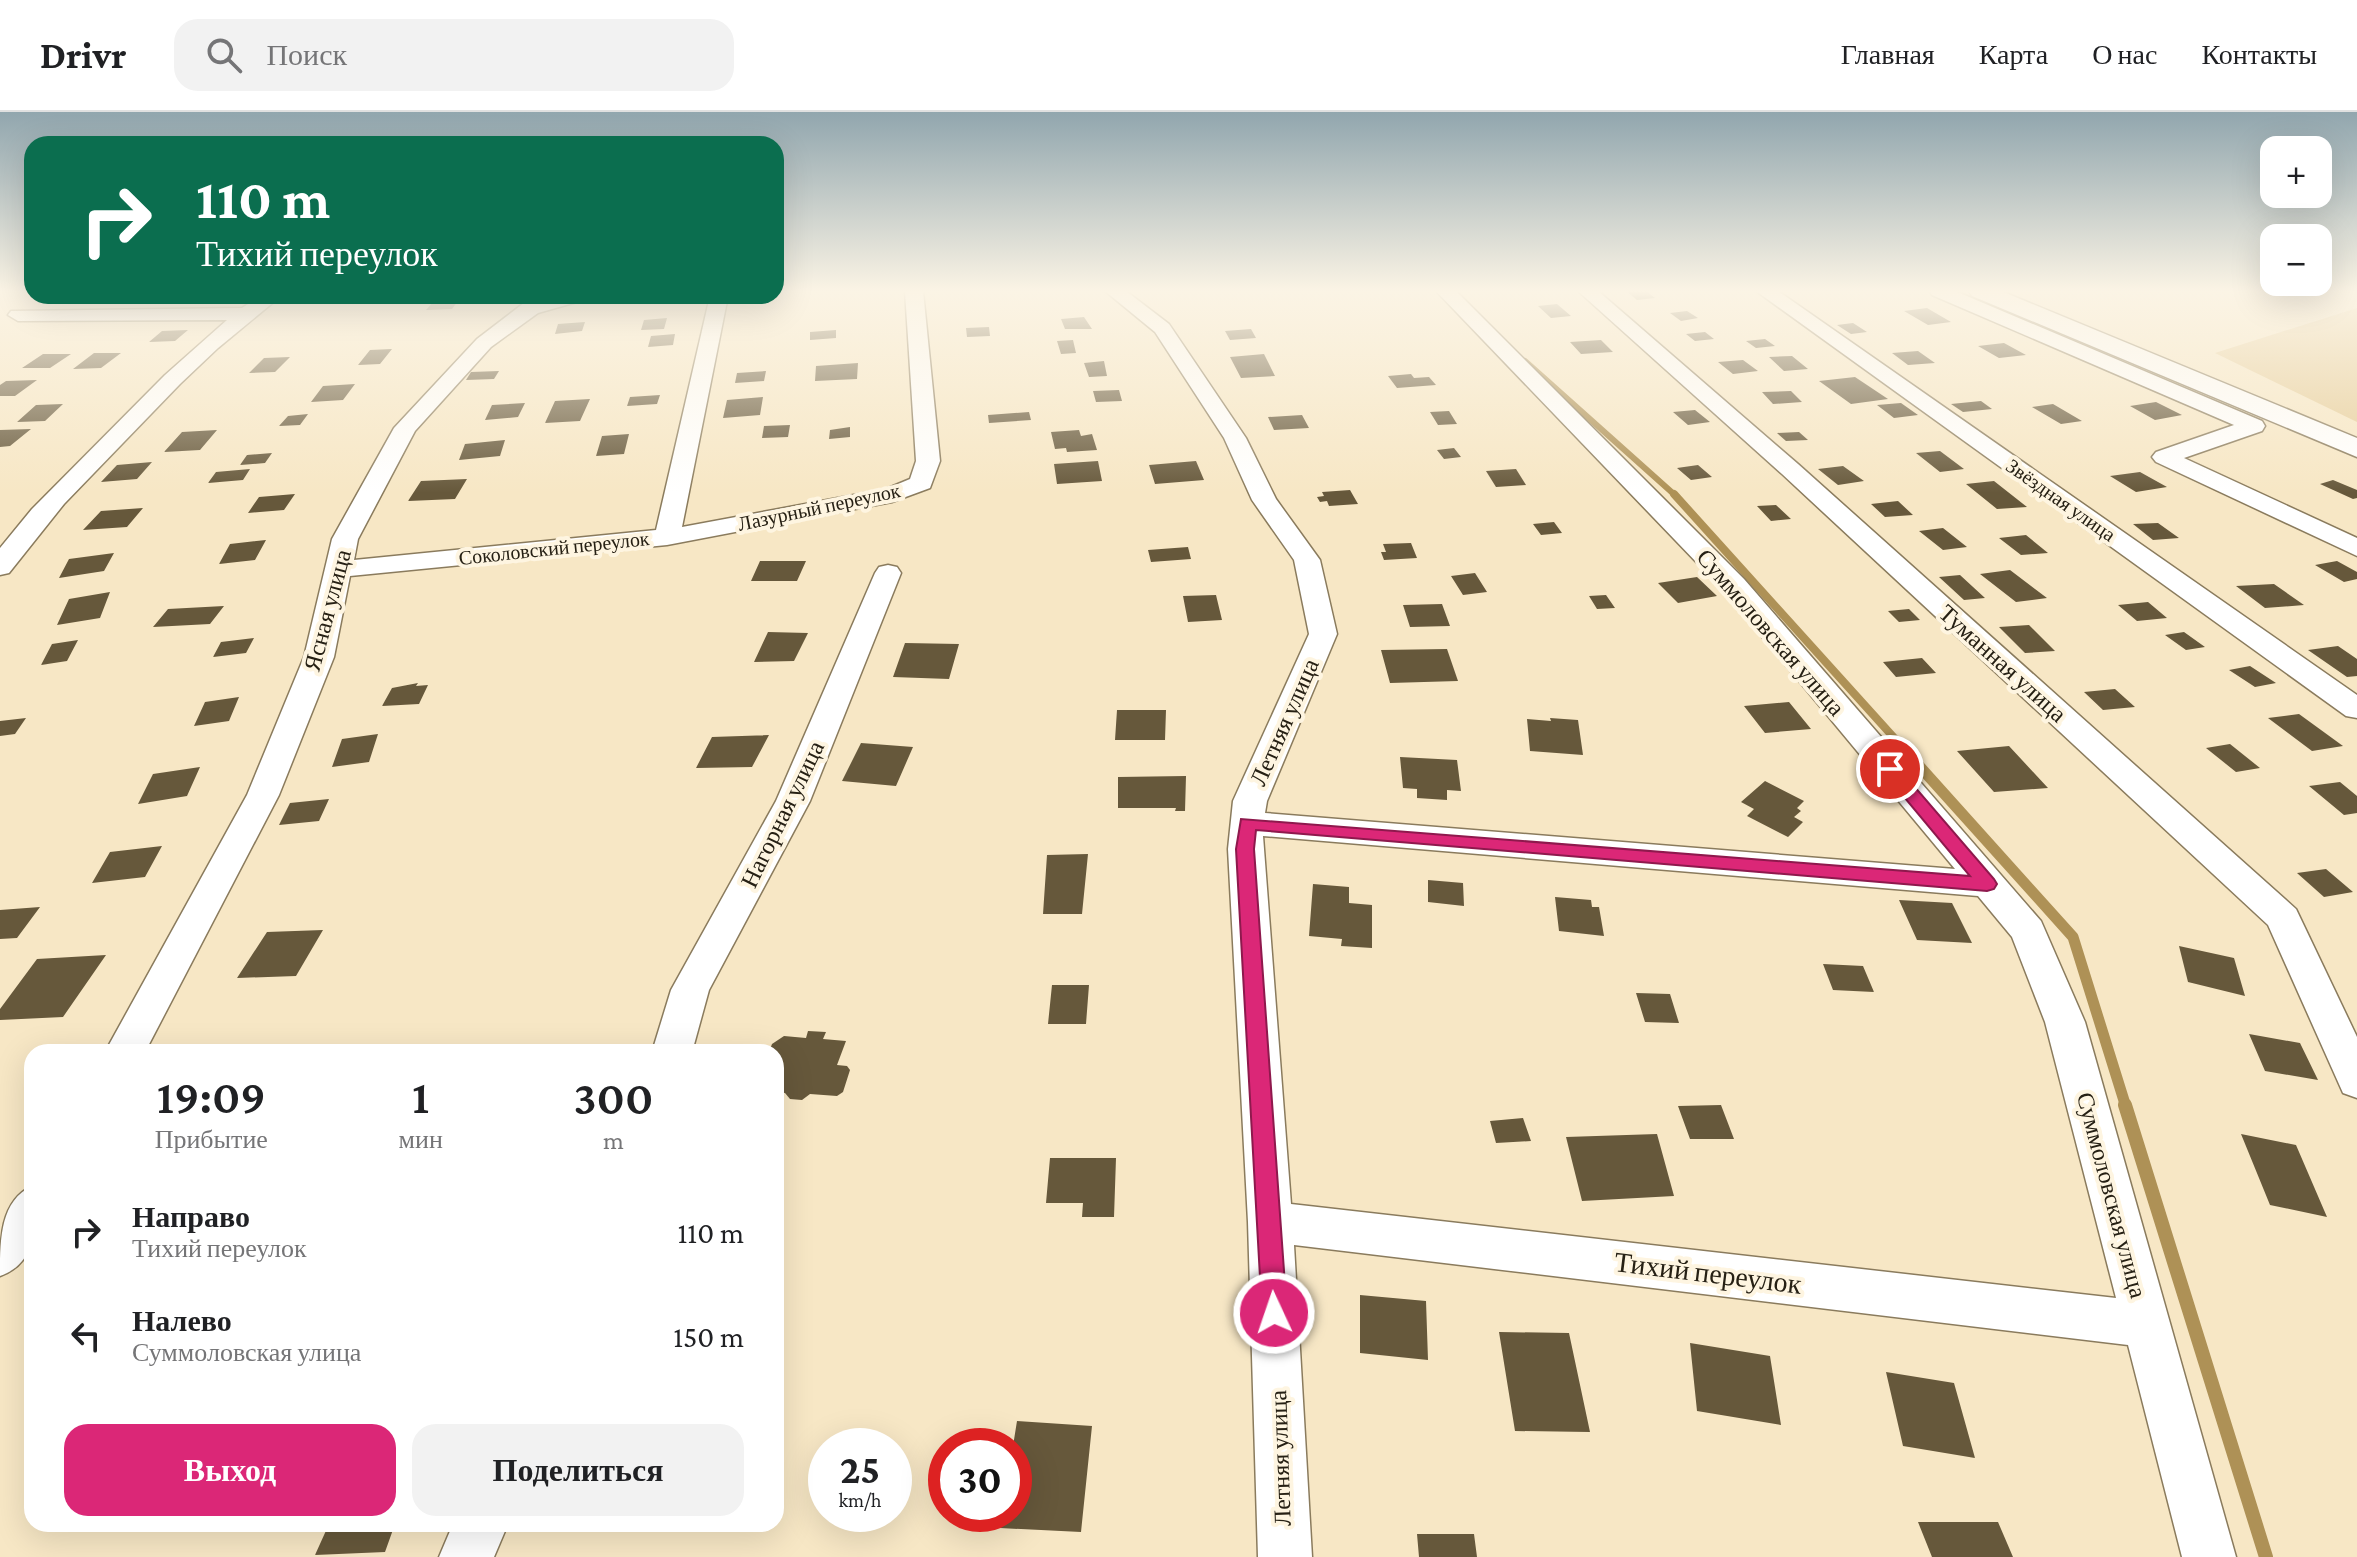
<!DOCTYPE html>
<html lang="ru">
<meta charset="utf-8">
<style>
body{margin:0;font-family:"Crimson Pro",serif;background:#f2f2f2;color:#202124;height:100vh;display:flex;flex-direction:column;font-size:30px;white-space:nowrap}
*{box-sizing:border-box;margin:0}
p{font-size:26px;color:#757577}
.icon{flex:none;width:44px;height:44px;fill:none;stroke:currentColor;stroke-width:2;stroke-linecap:round;stroke-linejoin:round}
.map{position:relative;flex:1;overflow:hidden}
.panel{position:absolute;left:24px;top:932px;width:760px;height:488px;display:flex;flex-direction:column;background:#fff;border-radius:24px;box-shadow:0 8px 32px #0002}
.panel>*{flex:none}
.guide{position:absolute;left:24px;top:24px;width:760px;height:168px;border-radius:24px;box-shadow:0 8px 32px #0002;background:#0b6e4f;color:#fff;overflow:hidden}
.buttons{position:absolute;left:2260px;top:24px;display:grid;gap:16px}
.buttons a{display:grid;place-items:center;width:72px;height:72px;border-radius:16px;background:#fff;box-shadow:0 8px 32px #0002;font-size:40px}
.speed{position:absolute;left:808px;top:1316px;display:flex;gap:16px;font-size:40px;font-weight:700;text-align:center}
.speed>*{display:grid;place-content:center;width:104px;height:104px;border-radius:50%;background:#fff;box-shadow:0 8px 32px #0002;line-height:1}
.speed small{font-size:20px;font-weight:400}
.speed .limit{border:12px solid #d22;background:#fff;color:#111}
.pin{position:absolute;display:grid;place-items:center;width:68px;height:68px;color:#fff;margin:-34px;border:4px solid #fff;border-radius:50%;box-shadow:0 2px 8px #0007}
.me{position:absolute;width:88px;margin:-44px;rotate:357deg;stroke-linejoin:round;filter:drop-shadow(0 0 6px #0008)}
.turn{display:flex;align-items:center;gap:28px;height:168px;padding:0 40px;font-size:36px}
.turn .icon{width:104px;height:104px;stroke-width:2.5}
.turn b{display:block;font-size:56px;line-height:68px}
.eta{display:flex;justify-content:space-evenly;align-items:center;height:136px;text-align:center}
.eta b{font-size:48px;font-weight:600;line-height:56px}
.primary-button{display:flex;gap:16px;margin-top:auto;padding:16px 40px}
.primary-button a{flex:1;height:92px;border-radius:24px;background:#db2777;color:#fff;font-size:32px;font-weight:600;line-height:92px;text-align:center}
.primary-button a+a{background:#f2f2f2;color:#202124}
ul{padding:0;list-style:none}
li{display:flex;align-items:center;gap:24px;height:104px;padding:0 40px}
li div{flex:1}
li b{display:block;font-size:30px}
li em{font-style:normal}
header{display:flex;align-items:center;gap:48px;box-sizing:border-box;height:112px;padding:0 40px;background:#fff;border-bottom:2px solid #e0e0e0}
header strong{font-size:38px}
nav{display:flex;gap:44px;margin-inline-start:auto;font-size:28px}
.search{width:560px;height:72px;background:#f2f2f2;display:flex;align-items:center;gap:20px;box-sizing:border-box;padding:0 28px;border-radius:24px;color:#757577;font-size:30px}
.map>svg:first-child{display:block}
.green{fill:#e6cd9a}
.lines{fill:none;stroke-linecap:round;stroke-linejoin:round}
.stream-far3{stroke:#ae9156;stroke-width:6}
.stream-far2{stroke:#ae9156;stroke-width:8}
.stream-far1{stroke:#ae9156;stroke-width:11}
.stream{stroke:#ae9156;stroke-width:14}
.building{fill:#66583b}
.minor-casing{stroke:#8a7b5d;stroke-width:3}
.major-casing{stroke:#8a7b5d;stroke-width:3}
.minor{fill:#fff;fill-rule:evenodd}
.major{fill:#fff;fill-rule:evenodd}
.route{fill:#db2777;stroke:#8e194d;stroke-width:2}
.labels{text-anchor:middle;dominant-baseline:central;stroke-width:8;stroke-linejoin:round;paint-order:stroke}
.far-street-label{font-size:20px;fill:#262014;stroke:#fef5e1}
.street-label{font-size:24px;fill:#262014;stroke:#fef5e1}
.near-street-label{font-size:28px;fill:#262014;stroke:#fef5e1}
</style>
<header>
<strong>Drivr</strong>
<div class="search"><svg class="icon" aria-label="search" viewBox="0 0 24 24"><circle cx="10" cy="10" r="6"/><path d="M15 15l6 6"/></svg>Поиск</div>
<nav><a>Главная</a><a>Карта</a><a>О нас</a><a>Контакты</a></nav>
</header>
<div class="map">
<svg width="2357" height="1445" viewBox="0 0 2357 1445">
<rect width="100%" height="100%" fill="#f7e7c5"/>
<path class="green" d="M2357,196V310L2215,241Z"/>
<g class="lines">
<path class="stream-far3" d="M1525,249L1676,384"/>
<path class="stream-far2" d="M1674,382L1915,649"/>
<path class="stream-far1" d="M1913,647L2073,825L2126,995"/>
<path class="stream" d="M2125,993L2266,1445"/>
</g>
<path class="building" d="M1626,179H1646L1655,186L1637,188Z
M458,189L452,197L426,198L433,190Z
M1557,192L1571,204L1551,206L1538,194Z
M1927,196L1951,210L1928,213L1904,199Z
M1687,199L1698,206L1681,209L1670,201Z
M1084,205L1092,217H1065L1061,207Z
M667,206L664,217L641,218L644,208Z
M585,210L582,219L555,222L558,212Z
M1853,211L1867,220L1851,222L1837,213Z
M989,215L990,224L967,225L966,216Z
M1251,217L1256,226L1230,228L1225,219Z
M188,218L175,229L149,230L162,219Z
M836,218V226L810,228V220Z
M1705,220L1714,227L1695,229L1686,222Z
M675,222L673,233L648,235L651,224Z
M1765,227L1775,234L1756,236L1746,229Z
M1073,228L1076,241L1061,242L1057,229Z
M1601,228L1613,240L1581,242L1570,230Z
M2004,231L2026,243L1999,246L1978,234Z
M392,237L380,252L358,253L370,238Z
M1918,239L1935,251L1908,253L1892,241Z
M94,241H121L101,256L73,257Z
M43,242H71L50,256H22Z
M1264,242L1275,264L1241,266L1230,245Z
M1792,244L1808,257L1784,259L1769,245Z
M290,245L275,260L249,261L264,246Z
M1743,248L1758,259L1733,262L1718,250Z
M1104,249L1107,264L1089,265L1084,251Z
M858,251L857,267L815,269L816,254Z
M499,259L494,267L466,268L471,260Z
M766,259L764,269L735,271L737,261Z
M1411,262L1414,266L1429,265L1436,273L1397,276L1388,264Z
M1855,265L1888,287L1851,292L1819,269Z
M37,268L15,284H0V273L6,269Z
M355,272L343,288L311,290L323,274Z
M1119,278L1122,289L1096,290L1093,279Z
M1791,279L1802,290L1773,292L1762,280Z
M660,283L657,292L627,294L630,285Z
M763,285L760,303L723,306L727,288Z
M590,287L580,309L545,311L555,289Z
M1981,289L1992,297L1963,300L1951,292Z
M2156,290L2182,303L2155,308L2130,294Z
M525,291L518,305L485,308L492,293Z
M1901,291L1918,303L1894,306L1877,293Z
M63,292L45,309L17,310L36,293Z
M2053,292L2082,309L2061,312L2032,295Z
M1695,298L1710,310L1688,313L1673,300Z
M1449,299L1457,312L1438,313L1430,300Z
M1029,300L1031,308L989,311L988,303Z
M308,302L300,313L279,314L288,304Z
M1302,303L1309,316L1274,318L1268,305Z
M790,313L788,325L762,326L764,314Z
M850,315V325L829,327L830,318Z
M31,317L10,334L0,335V318Z
M217,318L200,338L164,340L182,320Z
M1079,318L1081,324L1092,322L1097,338L1067,340L1066,336L1055,337L1051,320Z
M1799,320L1808,328L1786,329L1777,321Z
M629,322L624,342L596,344L602,324Z
M505,328L500,344L459,348L465,332Z
M1454,336L1461,345L1444,347L1437,338Z
M1940,339L1964,357L1940,360L1916,341Z
M272,341L265,351L240,353L247,343Z
M1098,349L1102,369L1057,372L1054,352Z
M1196,349L1204,368L1155,372L1149,353Z
M152,350L137,367L101,370L117,353Z
M1698,353L1712,365L1691,368L1677,356Z
M1843,354L1864,369L1838,373L1818,357Z
M250,357L243,368L208,371L216,360Z
M1516,357L1526,373L1496,375L1486,359Z
M2140,360L2167,375L2136,380L2110,364Z
M467,367L455,387L408,389L421,369Z
M2333,368L2357,378V386L2353,387L2320,372Z
M1994,369L2027,395L1997,397L1966,372Z
M1350,378L1358,392L1329,394L1327,389L1320,390L1317,385L1324,384L1322,380Z
M295,382L284,398L248,401L259,385Z
M1898,389L1913,403L1885,405L1871,392Z
M1776,393L1791,407L1771,409L1757,394Z
M143,396L127,415L83,418L101,399Z
M1554,410L1562,421L1541,423L1533,412Z
M2158,411L2179,426L2153,428L2133,412Z
M1943,416L1967,435L1943,438L1919,419Z
M2026,423L2048,441L2021,443L1999,426Z
M266,428L255,448L219,452L230,432Z
M1411,431L1417,446L1384,448L1381,440H1386L1383,432Z
M1188,435L1191,447L1151,450L1148,438Z
M114,441L104,459L59,466L69,447Z
M760,449H806L797,469H751Z
M2337,449L2357,460V467L2344,470L2315,453Z
M2010,458L2047,486L2016,490L1980,462Z
M1475,461L1487,480L1463,483L1451,464Z
M1960,463L1985,486L1964,488L1939,465Z
M1697,465L1717,484L1678,491L1658,471Z
M2274,472L2304,493L2265,496L2236,474Z
M110,480L100,506L57,513L69,487Z
M1216,483L1222,508L1188,510L1183,484Z
M1606,483L1615,496L1597,497L1589,484Z
M2148,490L2167,506L2137,509L2118,493Z
M1442,492L1450,514L1410,515L1403,493Z
M224,494L210,512L153,515L168,497Z
M1909,497L1920,508L1899,510L1888,499Z
M2029,513L2055,539L2025,541L1999,515Z
M768,520L808,521L794,549L754,550Z
M2184,520L2205,535L2186,538L2165,523Z
M254,526L246,541L213,545L221,530Z
M78,528L67,549L41,553L52,532Z
M905,531L959,532L949,567L893,565Z
M2338,534L2357,547V564L2347,565L2308,538Z
M1447,537L1458,569L1390,571L1381,538Z
M1922,546L1936,561L1896,565L1883,550Z
M2250,554L2276,571L2255,575L2229,558Z
M418,571L416,574L428,573L419,592L382,594L392,576Z
M2115,577L2135,595L2103,598L2084,580Z
M239,585L229,609L194,614L205,590Z
M1789,590L1811,617L1765,621L1744,594Z
M1117,598H1166L1165,628H1115Z
M2299,602L2343,634L2312,639L2268,606Z
M26,606L15,622L0,624V609Z
M1550,606L1578,608L1583,643L1530,639L1527,607L1551,609Z
M378,622L369,650L332,655L342,627Z
M769,623L752,655L696,656L712,625Z
M861,631L913,635L896,674L842,669Z
M2230,632L2260,656L2236,660L2206,636Z
M2009,634L2048,676L1994,680L1957,639Z
M1400,645L1457,648L1461,679L1447,678V688L1417,686V677L1403,676Z
M200,655L187,684L138,692L153,662Z
M1186,664L1185,699H1175L1176,696H1118V665Z
M1765,669L1804,689L1797,696L1801,699L1794,705L1803,710L1788,725L1747,704L1754,697L1741,690Z
M2340,670L2357,684V701L2344,703L2309,674Z
M329,687L319,709L279,713L290,691Z
M162,734L145,765L92,771L110,740Z
M1088,742L1082,802H1043L1047,743Z
M2326,757L2353,780L2324,785L2297,761Z
M1428,768L1463,771L1464,794L1428,790Z
M1313,772L1349,775V791L1372,793V836L1341,834L1342,827L1309,824Z
M1555,785L1591,788L1592,795H1599L1604,824L1559,819Z
M1899,788L1952,791L1972,831L1917,828Z
M40,795L17,826L0,827V798Z
M323,818L296,864L237,866L267,820Z
M2179,834L2234,846L2245,884L2188,870Z
M106,843L63,905L0,908V897L37,847Z
M1823,852L1863,854L1874,880L1833,878Z
M1052,873H1089L1086,912H1048Z
M1636,881L1670,882L1679,911L1645,910Z
M808,919L826,920L823,927L846,929L837,953L847,954L850,958L843,980L837,984L810,982L802,988L790,987L785,981L776,980V940H769L772,932L784,924L806,926Z
M2249,922L2300,931L2318,968L2265,959Z
M1721,993L1734,1027H1690L1678,994Z
M1523,1006L1531,1029L1496,1031L1490,1009Z
M1657,1022L1674,1084L1582,1089L1566,1025Z
M2241,1022L2296,1033L2327,1105L2270,1093Z
M1050,1046H1116L1114,1105H1082L1083,1091H1046Z
M1360,1183L1426,1189L1428,1248L1360,1241Z
M1499,1220L1569,1221L1590,1320L1515,1319Z
M1690,1231L1770,1244L1781,1313L1697,1299Z
M1886,1260L1954,1271L1975,1346L1903,1334Z
M1017,1309L1092,1314L1081,1420L1000,1416L1002,1402H1014L1013,1334Z
M1918,1410H1998L2013,1445H1932Z
M329,1412H395L385,1440L315,1443Z
M1417,1422H1474L1477,1445H1419Z"/>
<g class="lines">
<g class="minor-casing">
<path id="minor" d="M905,179H923L940,349L930,376L892,390L667,433L350,464L334,545L279,683L145,940H105L247,683L304,545L332,427L394,316L477,227L533,184H586L584,188L538,201L491,235L415,319L358,427L354,448L656,418L710,184H728L682,415L886,377L910,367L916,349Z
M1105,179H1126L1169,212L1246,326L1276,387L1320,448L1337,522L1267,689L1265,701L1955,757L1724,479L1436,179H1456L1744,467L2041,809L2085,910L2236,1445H2182L2128,1233L1294,1133L1312,1445H1258L1248,1110L1228,737L1233,689L1309,522L1294,448L1252,388L1224,326L1155,220ZM1263,724L1978,784L2012,825L2045,910L2116,1186L1291,1092Z
M1578,179H1598L1798,352L2296,797L2357,925V986L2343,981L2268,813L1782,362Z
M1756,179H1778L2357,583V606L2346,604Z
M1930,179H1955L2262,309L2265,314L2262,319L2184,346L2357,426V444L2156,350L2152,345L2156,340L2234,313L1932,183Z
M260,184H281L218,236L180,272L64,392L9,461L0,463V436L32,397L165,263L227,208L18,209L8,203L11,199L242,196Z
M888,453L897,455L901,461L810,689L709,878L692,940H652L671,878L776,689L875,461L879,455Z
M32,1074C32,1111 41,1149 0,1164C0,1128 0,1089 32,1074Z
M453,1412H508L494,1445H439Z"/>
</g>
<g class="major-casing">
<path id="major" d="M1969,179H2001L2357,326V345L1972,184Z"/>
</g>
<use href="#minor" class="minor"/>
<use href="#major" class="major"/>
</g>
<linearGradient id="sky" x2="0" y2="1"><stop stop-color="#91a6ae"/><stop offset="0.47" stop-color="#fbf4e5"/><stop offset="1" stop-color="#fbf4e5" stop-opacity="0"/></linearGradient>
<rect width="2357" height="381" fill="url(#sky)"/>
<path class="route" d="M1890,651L1896,653L1994,767L1997,772L1994,777L1987,779L1256,718L1254,737L1287,1201L1283,1210L1274,1213L1265,1210L1262,1201L1236,737L1241,707L1970,764L1884,661L1881,657L1884,653Z"/>
<g class="labels">
<g class="far-street-label">
<text transform="translate(2061 388) rotate(35)">Звёздная улица</text>
<text transform="translate(819 395) rotate(-12)">Лазурный переулок</text>
<text transform="translate(554 436) rotate(-6)">Соколовский переулок</text>
</g>
<g class="street-label">
<text transform="translate(327 498) rotate(-75)">Ясная улица</text>
<text transform="translate(1771 520) rotate(49)">Суммоловская улица</text>
<text transform="translate(2003 551) rotate(42)">Туманная улица</text>
<text transform="translate(1284 610) rotate(-66)">Летняя улица</text>
<text transform="translate(782 702) rotate(-64)">Нагорная улица</text>
<text transform="translate(2112 1083) rotate(75)">Суммоловская улица</text>
<text transform="translate(1280 1346) rotate(-92)">Летняя улица</text>
</g>
<g class="near-street-label">
<text transform="translate(1708 1161) rotate(7)">Тихий переулок</text>
</g>
</g>
</svg>
<div class="buttons">
<a>+</a>
<a>−</a>
</div>
<div class="speed"><div>25<small>km/h</small></div><div class="limit">30</div></div>
<div class="pin" style="left:1890px;top:657px;background:#d93025"><svg class="icon" aria-label="arrive" viewBox="0 0 24 24"><path d="M6 21V4h12l-3 4 3 4H6"/></svg></div>
<svg class="me" style="left:1274px;top:1201px" viewBox="-20 -20 40 40"><circle r="17" fill="#db2777" stroke="#fff" stroke-width="3"/><path d="M0-11L8 9 0 5-8 9z" fill="#fff"/></svg>
<div class="guide">
<div class="turn"><svg class="icon" aria-label="right" viewBox="0 0 24 24"><path d="M7 20v-9h11M14 6l5 5-5 5"/></svg><div><b>110 m</b>Тихий переулок</div></div>
</div>
<section class="panel">
<div class="eta">
<div><b>19:09</b><p>Прибытие</p></div>
<div><b>1</b><p>мин</p></div>
<div><b>300</b><p>m</p></div>
</div>
<ul>
<li><svg class="icon" aria-label="right" viewBox="0 0 24 24"><path d="M7 20v-9h11M14 6l5 5-5 5"/></svg><div><b>Направо</b><p>Тихий переулок</p></div><em>110 m</em></li>
<li><svg class="icon" aria-label="left" viewBox="0 0 24 24"><path d="M17 20v-9H6M10 6l-5 5 5 5"/></svg><div><b>Налево</b><p>Суммоловская улица</p></div><em>150 m</em></li>
</ul>
<div class="primary-button"><a>Выход</a><a>Поделиться</a></div>
</section>
</div>
